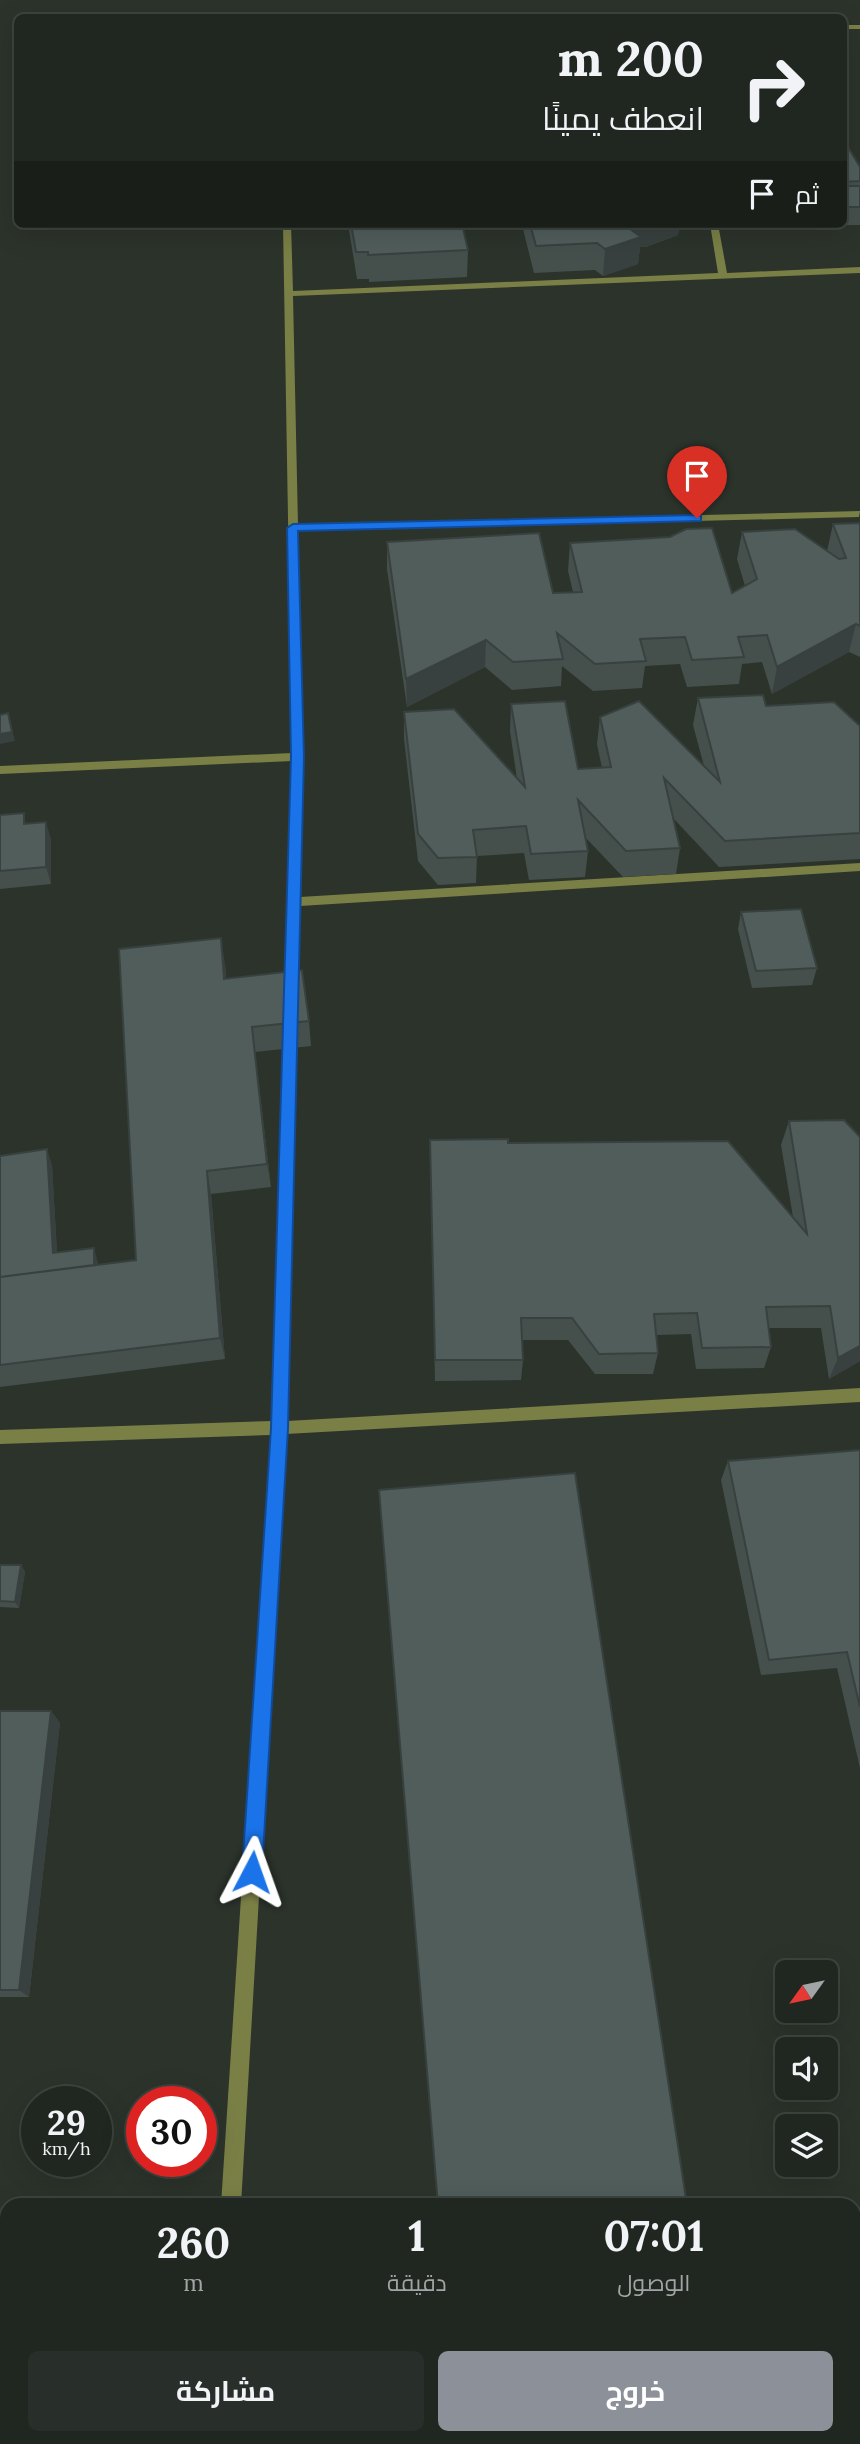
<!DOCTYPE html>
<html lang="ar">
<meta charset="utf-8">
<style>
body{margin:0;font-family:Lora,Cairo,serif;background:#282e29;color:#f1f3f6;direction:rtl;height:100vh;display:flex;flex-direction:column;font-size:26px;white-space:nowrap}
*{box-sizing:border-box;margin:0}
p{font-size:23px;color:#a2a5a5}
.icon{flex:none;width:38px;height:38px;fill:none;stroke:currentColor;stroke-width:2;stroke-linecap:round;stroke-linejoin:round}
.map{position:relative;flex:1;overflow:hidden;direction:ltr}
.drawer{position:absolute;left:0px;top:2198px;width:861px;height:247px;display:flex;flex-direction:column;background:#202620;border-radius:21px 21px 0 0;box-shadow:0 7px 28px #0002,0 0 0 2px #3d433e;direction:rtl}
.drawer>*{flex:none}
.top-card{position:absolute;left:14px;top:14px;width:833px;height:214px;border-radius:10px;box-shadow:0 7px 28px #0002,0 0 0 2px #3d433e;direction:rtl;background:#202620;color:#f1f3f6;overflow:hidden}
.needle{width:46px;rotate:237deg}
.tools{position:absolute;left:775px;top:1960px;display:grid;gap:14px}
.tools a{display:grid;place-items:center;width:63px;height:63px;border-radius:10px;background:#202620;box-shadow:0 7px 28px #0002,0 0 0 2px #3d433e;font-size:35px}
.speed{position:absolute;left:21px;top:2086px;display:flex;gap:14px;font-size:35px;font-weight:700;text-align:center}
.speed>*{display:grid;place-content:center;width:91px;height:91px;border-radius:50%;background:#202620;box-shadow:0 7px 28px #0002,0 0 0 2px #3d433e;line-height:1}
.speed small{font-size:18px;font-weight:400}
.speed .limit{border:10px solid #d22;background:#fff;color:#111}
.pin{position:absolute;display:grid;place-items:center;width:60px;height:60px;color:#fff;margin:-72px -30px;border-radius:50% 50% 50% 0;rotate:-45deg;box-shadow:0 0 7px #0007}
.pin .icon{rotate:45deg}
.me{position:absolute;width:77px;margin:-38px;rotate:4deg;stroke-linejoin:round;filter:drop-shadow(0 0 5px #0008)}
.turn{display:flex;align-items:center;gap:24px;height:147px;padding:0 28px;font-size:32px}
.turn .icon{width:91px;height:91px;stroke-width:2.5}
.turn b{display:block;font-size:49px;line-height:60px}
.then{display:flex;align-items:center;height:66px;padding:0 28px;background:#0003;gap:14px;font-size:26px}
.eta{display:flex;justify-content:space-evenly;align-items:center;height:119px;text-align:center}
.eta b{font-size:42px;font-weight:700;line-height:49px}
.action{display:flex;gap:14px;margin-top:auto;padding:14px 28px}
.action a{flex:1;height:80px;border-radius:10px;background:#8c9099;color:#fff;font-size:28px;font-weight:700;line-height:80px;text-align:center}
.action a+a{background:#282e29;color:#f1f3f6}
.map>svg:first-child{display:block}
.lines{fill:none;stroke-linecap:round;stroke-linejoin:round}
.minor{fill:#7a7f46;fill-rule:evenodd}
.wall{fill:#45504d}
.shaded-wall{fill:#38413f}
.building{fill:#505d5a;stroke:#38413f;stroke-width:2}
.route{fill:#1a73e8;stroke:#114b97;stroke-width:2}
</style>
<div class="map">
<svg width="860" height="2444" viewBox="0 0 860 2444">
<rect width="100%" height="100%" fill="#2b332b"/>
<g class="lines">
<path class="minor" d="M844,25H860V29H844Z
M283,224H291L293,291L718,273L710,224H718L727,273L860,267V273L293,296L298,525L860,511L859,517L298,531L304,757L300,897L860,863V871L300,906L298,989L292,994L286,989L292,761L0,774V766L292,753Z
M291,1025L297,1030L287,1421L860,1388V1402L286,1434L241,2205H221L271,1435L0,1444V1430L272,1421L285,1030Z
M207,2438H227L226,2444H206Z"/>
</g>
<path class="wall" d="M844,148L860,167V225L781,226L780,224H844Z
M348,224H462L468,250L467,277L369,282V279H357Z
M523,224H680L678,235L646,247H640L638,264L603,276L595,270L534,273L523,229Z
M860,523V657L849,652L772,694L762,662L742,664L739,684L687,687L680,664L645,666L642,688L593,691L562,666L561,686L512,690L485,667L407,707L387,569V542L553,593L573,592L568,571L570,543L732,593L745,586L737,559L742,532L827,551L833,524Z
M698,698L766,706L860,726V859L719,867L674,819L680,848L676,874L623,877L585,837L588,851L585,877L529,880L524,853L477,856L476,883L438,885L418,861L404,739V712L517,779L510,731L511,704L578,769L602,768L597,744L600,717L704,766L693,725Z
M0,815L27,823L51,839V884L0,889Z
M741,912L817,968L812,985L752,988L738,929Z
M225,964L226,978L309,1021L311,1046L255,1052L271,1187L211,1194L225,1359L0,1387V1156L52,1165L57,1253L98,1263V1265L136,1260Z
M789,1121L860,1361L829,1379L821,1328H769L771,1347L764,1368L696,1369L691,1334L657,1335L658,1353L653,1374H595L568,1340H522L523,1360L521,1380L435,1381L430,1140L508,1143L793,1217L781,1145Z
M860,1450V1768L837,1668L761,1675L721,1480L728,1461Z
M0,1565H21L25,1572L19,1608L0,1607Z
M0,1711H51L60,1723L29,1997H0Z
M854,2255H860V2310L854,2280Z"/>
<path class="shaded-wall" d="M621,224H680L678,235L646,247H640L638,264L603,276L605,249Z
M856,624L849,652L772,694L777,667Z
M486,640L485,667L407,707L406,679Z
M8,713L15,741L0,744V734Z
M46,822L51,839V884L46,867Z
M221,938L225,964L228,1004L224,979Z
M252,1027L255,1052L271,1187L267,1164Z
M47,1149L52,1165L58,1268L53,1253Z
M207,1171L211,1194L225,1359L220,1338Z
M94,1248L98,1263L99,1283L95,1269Z
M860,1346V1361L829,1379L838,1358Z
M21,1565L25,1572L19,1608L15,1602Z
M51,1711L60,1723L29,1997L19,1990Z
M124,2438H131V2444H124Z"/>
<path class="building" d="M848,147L860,167V181L844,182V148Z
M844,186H860V207H844Z
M351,224H462L468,250L368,255V252H356Z
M530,224H623L641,237L605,249L597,243L536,246Z
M860,523V626L856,624L777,667L767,635L738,637L744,657L692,660L685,637L640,639L646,661L595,664L557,633L563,659L513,662L486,640L406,679L387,542L539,533L553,593L582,592L570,543L670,537L686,529L712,528L732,593L757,579L742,532L795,529L839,559L846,558L833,524Z
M763,695L766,706L834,702L860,726V833L725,841L664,778L680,848L626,851L578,800L588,851L531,854L526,826L473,830L477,857L438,858L418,834L404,712L454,709L525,787L511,704L565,701L578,769L611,767L600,717L639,701L720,782L698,698Z
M8,713L12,732L0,734V715Z
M24,813V824L46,822V867L0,871V815Z
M801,909L817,968L756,971L741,912Z
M221,938L224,979L302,970L309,1021L252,1027L267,1164L207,1171L220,1338L0,1365V1277L136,1260L119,949Z
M844,1120L860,1137V1346L838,1358L830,1306L766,1307L771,1347L702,1348L697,1313L654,1314L658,1353L599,1354L572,1318H521L523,1360H435L430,1140L508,1139V1143L728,1141L807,1234L789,1121Z
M47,1149L53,1253L94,1248V1265L0,1277V1156Z
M860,1450V1707L847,1652L769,1660L728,1461Z
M575,1473L687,2205H438L379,1490Z
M0,1565H21L15,1602L0,1601Z
M0,1711H51L19,1990H0Z
M7,2397V2438H124V2444H0V2398Z
M457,2438H722L723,2444H458Z"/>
<path class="route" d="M697,515L701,516V521L298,531L304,757L288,1428L262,1872L259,1879L252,1882L245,1879L242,1872L271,1428L291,757L287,528L293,524Z"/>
</svg>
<div class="tools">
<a><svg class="needle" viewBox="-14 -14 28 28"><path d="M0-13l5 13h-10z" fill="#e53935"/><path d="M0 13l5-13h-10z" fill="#a2a5a5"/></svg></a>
<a><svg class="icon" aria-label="sound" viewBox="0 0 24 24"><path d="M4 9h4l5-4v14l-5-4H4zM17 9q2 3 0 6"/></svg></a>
<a><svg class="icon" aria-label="layers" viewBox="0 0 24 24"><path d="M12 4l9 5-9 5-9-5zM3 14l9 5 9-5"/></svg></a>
</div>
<div class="speed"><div>29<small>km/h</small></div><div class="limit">30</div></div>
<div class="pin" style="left:697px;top:518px;background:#d93025"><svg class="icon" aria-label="arrive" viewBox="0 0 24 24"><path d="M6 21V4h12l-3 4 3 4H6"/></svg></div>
<svg class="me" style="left:252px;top:1872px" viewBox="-20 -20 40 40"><path d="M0-17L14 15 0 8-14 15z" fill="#1a73e8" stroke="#fff" stroke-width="4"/></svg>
<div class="top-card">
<div class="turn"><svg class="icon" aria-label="right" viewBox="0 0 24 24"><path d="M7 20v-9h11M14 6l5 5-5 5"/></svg><div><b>200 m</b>انعطف يمينًا</div></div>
<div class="then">ثم<svg class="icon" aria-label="arrive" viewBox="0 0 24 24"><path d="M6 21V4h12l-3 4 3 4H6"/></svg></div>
</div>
<section class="drawer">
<div class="eta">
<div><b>07:01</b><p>الوصول</p></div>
<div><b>1</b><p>دقيقة</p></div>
<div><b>260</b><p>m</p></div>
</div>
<div class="action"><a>خروج</a><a>مشاركة</a></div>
</section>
</div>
